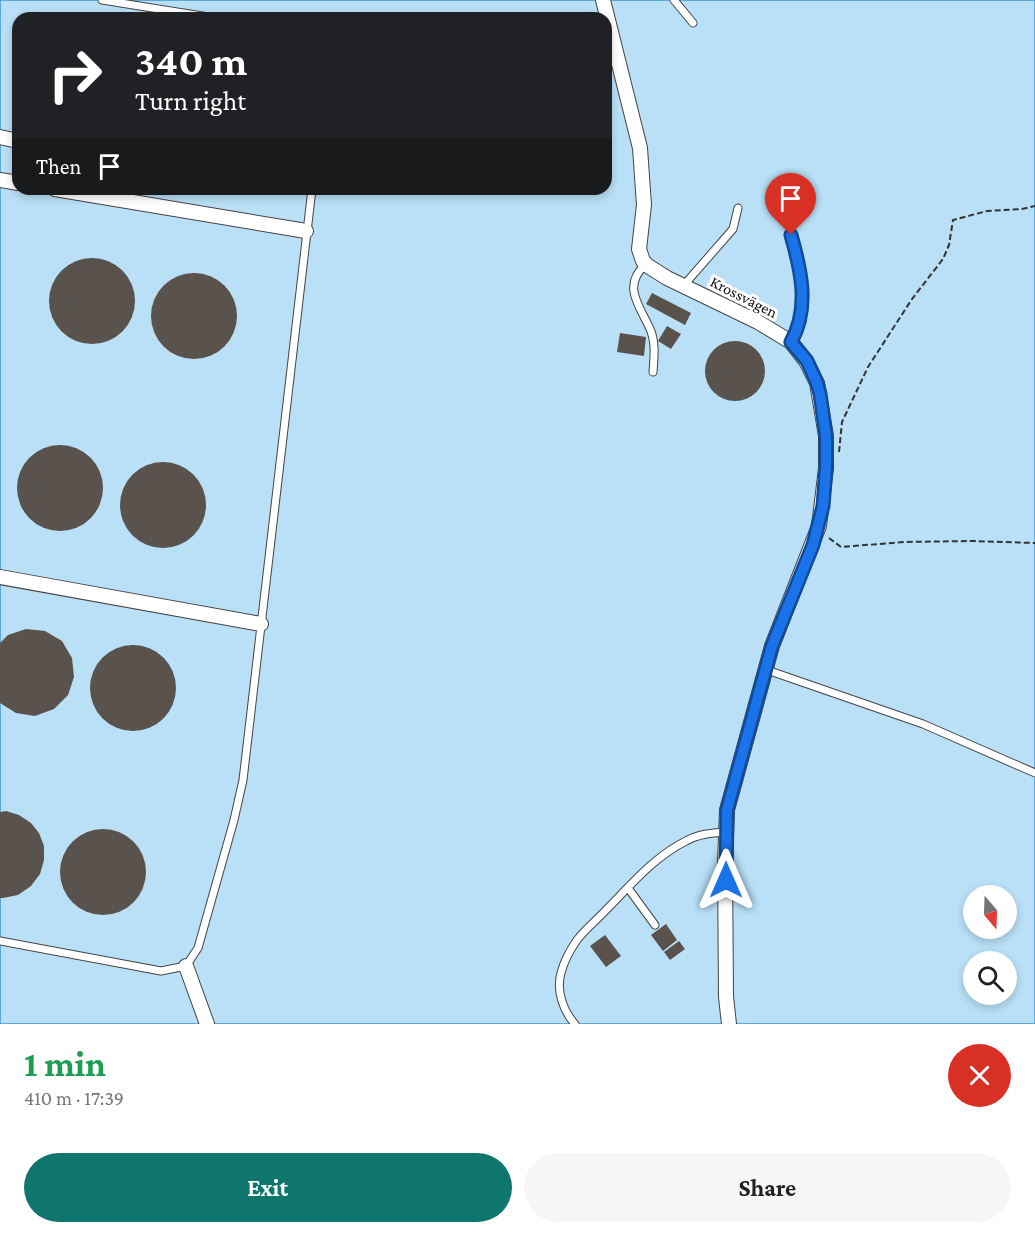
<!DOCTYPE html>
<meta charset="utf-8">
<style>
body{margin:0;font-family:"Crimson Pro",serif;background:#f6f6f6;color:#202124;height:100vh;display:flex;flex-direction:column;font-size:22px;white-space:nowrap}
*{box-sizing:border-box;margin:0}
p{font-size:20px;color:#757577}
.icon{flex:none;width:33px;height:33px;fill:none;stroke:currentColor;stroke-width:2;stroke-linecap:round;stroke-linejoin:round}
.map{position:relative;height:1024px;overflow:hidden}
.details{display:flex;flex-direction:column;background:#fff;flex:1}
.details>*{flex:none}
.banner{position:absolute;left:12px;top:12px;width:600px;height:183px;border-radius:18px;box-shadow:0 3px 9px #0003;background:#202124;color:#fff;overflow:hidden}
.needle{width:39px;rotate:161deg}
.tools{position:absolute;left:963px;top:885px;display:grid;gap:12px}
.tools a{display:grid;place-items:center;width:54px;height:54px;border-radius:50%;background:#fff;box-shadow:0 3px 9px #0003;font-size:30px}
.pin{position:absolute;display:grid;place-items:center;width:51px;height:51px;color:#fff;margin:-62px -26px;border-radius:50% 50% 50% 0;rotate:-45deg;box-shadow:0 0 6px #0007}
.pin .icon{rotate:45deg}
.me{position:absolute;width:66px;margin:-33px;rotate:0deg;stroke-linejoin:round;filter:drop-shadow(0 0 4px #0008)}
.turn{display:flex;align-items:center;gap:21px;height:126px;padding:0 24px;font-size:27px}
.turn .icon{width:78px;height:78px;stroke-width:2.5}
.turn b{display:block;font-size:42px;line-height:51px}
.then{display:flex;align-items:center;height:57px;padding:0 24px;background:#0003;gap:12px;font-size:22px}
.round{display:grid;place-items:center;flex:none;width:63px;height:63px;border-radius:32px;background:#f6f6f6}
.headline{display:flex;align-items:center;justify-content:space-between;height:102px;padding:0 24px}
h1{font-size:36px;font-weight:700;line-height:45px;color:#1e9e55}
.primary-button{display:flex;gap:12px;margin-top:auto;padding:12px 24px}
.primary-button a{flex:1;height:69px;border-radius:36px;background:#0f766e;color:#fff;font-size:24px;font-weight:700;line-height:69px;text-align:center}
.primary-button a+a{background:#f6f6f6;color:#202124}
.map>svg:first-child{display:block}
.water{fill:#b9e0f7;stroke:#3f96cf;stroke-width:1.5;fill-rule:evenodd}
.building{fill:#5a524d}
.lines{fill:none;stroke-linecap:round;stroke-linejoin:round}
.lane-casing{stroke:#444;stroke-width:9}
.street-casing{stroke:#444;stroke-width:16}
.path{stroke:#333;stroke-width:2;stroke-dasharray:6 3;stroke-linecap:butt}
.lane{stroke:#fff;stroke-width:7}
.street{stroke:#fff;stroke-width:14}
.route-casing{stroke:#114b97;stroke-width:15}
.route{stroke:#1a73e8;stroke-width:10}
.labels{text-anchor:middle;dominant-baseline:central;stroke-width:6;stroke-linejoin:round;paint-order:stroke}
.street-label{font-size:16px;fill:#111;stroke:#fff}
</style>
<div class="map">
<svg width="1035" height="1024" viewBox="0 0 1035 1024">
<rect width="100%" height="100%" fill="#fffdf5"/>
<path class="water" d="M0,0H1035V1024H0ZM18,18H606V189H18ZM974,896H1006V928H974ZM974,962H1006V994H974Z"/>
<path class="building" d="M49 301a43 43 0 1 1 86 0a43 43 0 1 1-86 0Z
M151 316a43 43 0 1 1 86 0a43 43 0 1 1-86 0Z
M652,293L691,313L685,325L646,304Z
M667,326L681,334L671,349L658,341Z
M620,333L646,337L644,356L617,352Z
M705 371a30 30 0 1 1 60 0a30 30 0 1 1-60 0Z
M17 488a43 43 0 1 1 86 0a43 43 0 1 1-86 0Z
M120 505a43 43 0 1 1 86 0a43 43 0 1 1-86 0Z
M26,629L45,631L62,641L72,658L74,677L68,695L54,709L35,716L16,713L0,703V643L8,635Z
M90 688a43 43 0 1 1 86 0a43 43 0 1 1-86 0Z
M6,811L19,815L31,823L39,833L44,846V860L40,874L31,886L18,895L3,898H0V812Z
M60 872a43 43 0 1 1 86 0a43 43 0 1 1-86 0Z
M666,924L677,940L663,951L651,935Z
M605,935L621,956L606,967L590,946Z
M679,941L685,949L670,960L664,952Z"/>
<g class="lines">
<g class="lane-casing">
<path id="lane" d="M102,0L215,18
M674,0L693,23
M646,264C621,286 640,306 650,329C656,342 654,358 653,372
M684,285L733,229L738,208
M791,342C810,309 801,269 791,235
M767,670L923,724L1035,773
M628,888L655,925
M0,941L161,971L186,966L198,948L234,820L243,780L312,189
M575,1024C563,1011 556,990 561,973C564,961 570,950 577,940C585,929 597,920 606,910C630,886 655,856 686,841C698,834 712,833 726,832"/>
</g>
<g class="street-casing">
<path id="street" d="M603,0L640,148L644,205L639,249L643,261L648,266L667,278L758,322L791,342L806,361L817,383L826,436V468L819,526L772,646L727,810L725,863L726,997L729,1024
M0,137L18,141
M0,180L18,183
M55,189L306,231
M0,577L261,624
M186,966L207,1024"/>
</g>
<path class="path" d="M839,452L842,422L868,367L912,299L943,259L949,245L953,220L987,211L1022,209L1035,206
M829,538L841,547L904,542L972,541L1035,543"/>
<use href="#lane" class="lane"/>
<use href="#street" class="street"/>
</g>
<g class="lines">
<g class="route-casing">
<path id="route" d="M726,880L727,810L772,646L813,545L823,506L826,468V436L820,394L817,383L807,361L791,342C810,308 801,270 791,235"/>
</g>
<use href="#route" class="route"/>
</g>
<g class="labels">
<g class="street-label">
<text transform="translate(744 297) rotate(27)">Krossvägen</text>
</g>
</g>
</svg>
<div class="tools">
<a><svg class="needle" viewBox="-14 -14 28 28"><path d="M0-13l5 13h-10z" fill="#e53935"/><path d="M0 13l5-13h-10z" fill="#757577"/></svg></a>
<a><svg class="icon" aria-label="search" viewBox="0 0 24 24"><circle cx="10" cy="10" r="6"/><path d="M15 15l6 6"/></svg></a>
</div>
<div class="pin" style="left:791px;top:235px;background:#d93025"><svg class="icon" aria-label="arrive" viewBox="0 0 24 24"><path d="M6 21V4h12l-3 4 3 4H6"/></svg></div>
<svg class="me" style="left:726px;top:880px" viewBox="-20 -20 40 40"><path d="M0-17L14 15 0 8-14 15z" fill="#1a73e8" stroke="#fff" stroke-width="4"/></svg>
<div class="banner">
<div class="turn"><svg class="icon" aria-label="right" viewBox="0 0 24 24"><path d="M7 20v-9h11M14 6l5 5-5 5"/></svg><div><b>340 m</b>Turn right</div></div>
<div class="then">Then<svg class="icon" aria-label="arrive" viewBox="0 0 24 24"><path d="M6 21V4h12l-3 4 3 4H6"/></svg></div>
</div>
</div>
<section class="details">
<div class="headline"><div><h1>1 min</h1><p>410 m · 17:39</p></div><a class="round" style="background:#d93025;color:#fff"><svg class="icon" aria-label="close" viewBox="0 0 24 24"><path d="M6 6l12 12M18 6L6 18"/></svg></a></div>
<div class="primary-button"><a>Exit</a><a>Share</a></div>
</section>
